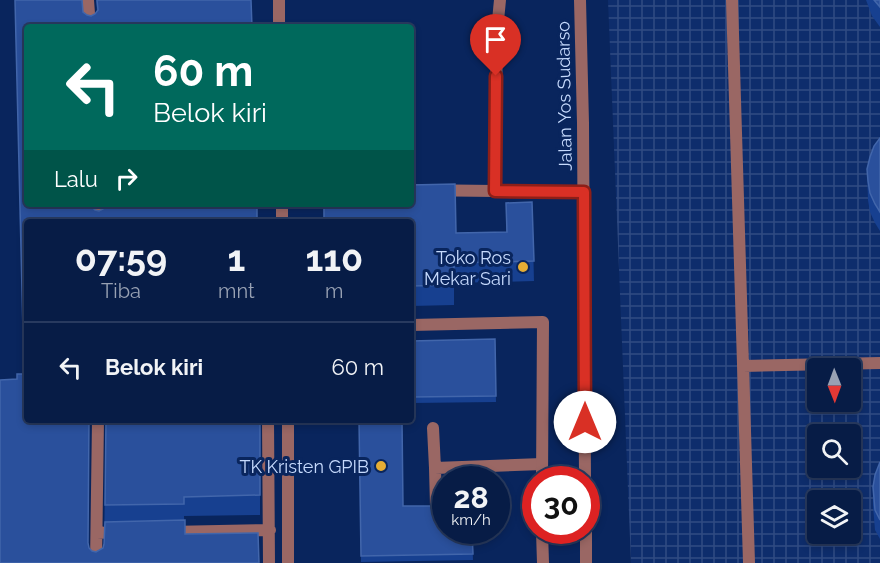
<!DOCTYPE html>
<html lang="id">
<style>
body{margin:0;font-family:Raleway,sans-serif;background:#10254d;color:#f1f3f6;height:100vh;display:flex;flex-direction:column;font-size:22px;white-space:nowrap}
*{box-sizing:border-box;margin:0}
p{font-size:20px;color:#98a1b3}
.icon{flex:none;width:33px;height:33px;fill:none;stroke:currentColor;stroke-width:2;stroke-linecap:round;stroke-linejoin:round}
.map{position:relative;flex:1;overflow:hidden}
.panel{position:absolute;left:24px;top:219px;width:390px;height:204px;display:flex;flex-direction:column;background:#071c46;border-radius:6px;box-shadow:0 3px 9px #0003,0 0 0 2px #283a5f}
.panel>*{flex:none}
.banner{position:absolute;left:24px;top:24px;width:390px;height:183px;border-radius:6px;box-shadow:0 3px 9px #0003,0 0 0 2px #283a5f;background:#00695c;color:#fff;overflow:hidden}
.needle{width:39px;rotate:179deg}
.tools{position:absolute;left:807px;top:358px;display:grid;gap:12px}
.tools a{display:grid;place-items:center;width:54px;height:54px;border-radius:6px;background:#071c46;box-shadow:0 3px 9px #0003,0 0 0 2px #283a5f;font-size:30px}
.speed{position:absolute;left:432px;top:466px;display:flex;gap:12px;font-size:30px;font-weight:700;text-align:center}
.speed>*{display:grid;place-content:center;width:78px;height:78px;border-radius:50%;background:#071c46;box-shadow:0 3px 9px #0003,0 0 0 2px #283a5f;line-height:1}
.speed small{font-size:15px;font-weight:400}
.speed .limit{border:9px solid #d22;background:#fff;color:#111}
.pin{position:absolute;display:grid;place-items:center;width:51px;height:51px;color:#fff;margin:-62px -26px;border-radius:50% 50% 50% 0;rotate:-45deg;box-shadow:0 0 6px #0007}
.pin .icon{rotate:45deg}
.me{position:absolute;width:66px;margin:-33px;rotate:0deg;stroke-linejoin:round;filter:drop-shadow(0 0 4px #0008)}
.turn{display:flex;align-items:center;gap:21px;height:126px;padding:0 30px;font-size:27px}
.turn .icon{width:78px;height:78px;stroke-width:2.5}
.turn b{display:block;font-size:42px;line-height:51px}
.then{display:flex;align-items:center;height:57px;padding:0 30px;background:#0003;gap:12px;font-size:22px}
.eta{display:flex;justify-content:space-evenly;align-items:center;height:102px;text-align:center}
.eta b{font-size:36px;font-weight:700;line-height:42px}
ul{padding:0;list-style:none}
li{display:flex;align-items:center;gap:18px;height:90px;padding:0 30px;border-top:2px solid #283a5f}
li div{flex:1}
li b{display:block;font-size:22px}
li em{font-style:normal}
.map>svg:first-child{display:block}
.industrial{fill:url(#industrial-grid);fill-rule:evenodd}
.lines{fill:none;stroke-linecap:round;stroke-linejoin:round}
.lane{stroke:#9a6764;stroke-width:12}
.street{stroke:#9a6764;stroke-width:12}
.wall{fill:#174090}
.building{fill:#2a509c;stroke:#4266ab;stroke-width:1.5}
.route-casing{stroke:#8d1f18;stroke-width:15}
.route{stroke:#d93025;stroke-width:10}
.poi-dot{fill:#e5ad35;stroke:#09255d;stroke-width:2}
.labels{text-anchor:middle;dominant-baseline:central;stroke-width:6;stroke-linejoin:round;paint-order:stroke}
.street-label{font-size:18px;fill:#c6dafd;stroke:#09255d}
.poi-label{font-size:18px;fill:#c6dafd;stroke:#09255d;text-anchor:end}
</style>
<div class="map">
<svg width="880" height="563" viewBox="0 0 880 563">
<defs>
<pattern id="industrial-grid" width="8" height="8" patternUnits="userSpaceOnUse" patternTransform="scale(1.5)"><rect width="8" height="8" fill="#0e2d6c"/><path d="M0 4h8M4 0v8" fill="none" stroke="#304b82"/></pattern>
</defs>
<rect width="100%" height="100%" fill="#09255d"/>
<path class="industrial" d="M608,0H880V563H631ZM818,369H850V402H818ZM818,435H850V468H818ZM818,501H850V534H818Z"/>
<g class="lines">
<path class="lane" d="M88,0L90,27
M279,0V27
M732,0L749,563
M411,190L495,191L497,31L500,0
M495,191H583
M97,204L98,222
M282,204V222
M743,366L880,363
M268,420L269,563
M433,428L435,468
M436,506L435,468L542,464
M169,532L270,530
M97,533L119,532
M96,563L98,420"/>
<path class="street" d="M580,0L583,123L585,480
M411,325L543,322L542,480
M288,420V563
M542,531L543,563
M586,531V563"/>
</g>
<path class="wall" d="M15,0H82L83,12L87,15L91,16L95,14L97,12L96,0H251L27,27L91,206L95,210L99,211L103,209L105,204H257L27,222L89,548L92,551L96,552L103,548L104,544L106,420H260V515L184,516L185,534L258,533L0,563L17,379L24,374Z
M866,0H880V27L872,16Z
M880,138V231L875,223L870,212L868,200L867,169Z
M455,184L456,233L506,232V203L532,202L534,281L454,283V305L411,306V222H324L323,204H411V185Z
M495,339L496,402L411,403V341Z
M359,420L403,506L472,531L473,560L361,562Z
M880,462V539L875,530L873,506V487Z"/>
<path class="building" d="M15,0H82L83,12L87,15L91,16L95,14L98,10L97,0H251L252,27H27V204H91V206L95,210L99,211L103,209L105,204H257V222H27V420H89L88,543L89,548L92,551L96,552L103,548L104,544L105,522L185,520V534L258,533L259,563H0V380L17,379V374H24Z
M874,0H880V7Z
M880,138V212L875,204L870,193L868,181L867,169L870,157L874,146Z
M455,184L456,233L507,232L506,203L532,202L534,261L454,263V285L411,286V222H324V204H411V185Z
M495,339L496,396L411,397V341Z
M106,420H260V495L184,497V504L105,505Z
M359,420H402L403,506H430L436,508L442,506H446V531H472L473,554L361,556Z
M880,462V520L875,510L873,487L875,475Z"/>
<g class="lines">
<g class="route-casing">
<path id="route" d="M496,76L495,191L584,192L585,422"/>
</g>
<use href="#route" class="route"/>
</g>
<g class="poi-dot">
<circle cx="523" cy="267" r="6"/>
<circle cx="381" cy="466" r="6"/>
</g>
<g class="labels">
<g class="street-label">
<text transform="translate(564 96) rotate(-91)">Jalan Yos Sudarso</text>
</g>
<g class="poi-label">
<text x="511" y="257">Toko Ros<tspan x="511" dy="21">Mekar Sari</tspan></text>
<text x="369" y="466">TK Kristen GPIB</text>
</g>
</g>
</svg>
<div class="tools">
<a><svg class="needle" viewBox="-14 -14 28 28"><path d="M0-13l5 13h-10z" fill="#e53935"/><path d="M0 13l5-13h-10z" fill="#98a1b3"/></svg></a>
<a><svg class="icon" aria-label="search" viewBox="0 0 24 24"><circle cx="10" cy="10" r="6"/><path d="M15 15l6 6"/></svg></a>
<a><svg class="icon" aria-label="layers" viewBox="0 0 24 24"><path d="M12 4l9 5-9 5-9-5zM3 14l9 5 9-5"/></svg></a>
</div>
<div class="speed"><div>28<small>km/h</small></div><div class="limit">30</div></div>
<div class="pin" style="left:496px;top:76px;background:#d93025"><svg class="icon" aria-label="arrive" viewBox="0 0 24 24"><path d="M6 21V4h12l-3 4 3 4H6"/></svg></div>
<svg class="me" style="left:585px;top:422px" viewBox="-20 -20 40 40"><circle r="19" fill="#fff"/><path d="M0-13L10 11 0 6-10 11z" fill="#d93025"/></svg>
<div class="banner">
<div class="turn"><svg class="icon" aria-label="left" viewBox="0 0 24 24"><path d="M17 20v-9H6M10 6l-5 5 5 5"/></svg><div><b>60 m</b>Belok kiri</div></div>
<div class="then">Lalu<svg class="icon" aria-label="right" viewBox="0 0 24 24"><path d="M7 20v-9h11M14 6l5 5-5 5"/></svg></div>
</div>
<section class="panel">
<div class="eta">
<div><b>07:59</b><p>Tiba</p></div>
<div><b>1</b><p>mnt</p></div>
<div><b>110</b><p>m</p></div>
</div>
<ul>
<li><svg class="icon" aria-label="left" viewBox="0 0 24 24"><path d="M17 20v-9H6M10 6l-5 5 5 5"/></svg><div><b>Belok kiri</b></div><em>60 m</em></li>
</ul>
</section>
</div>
